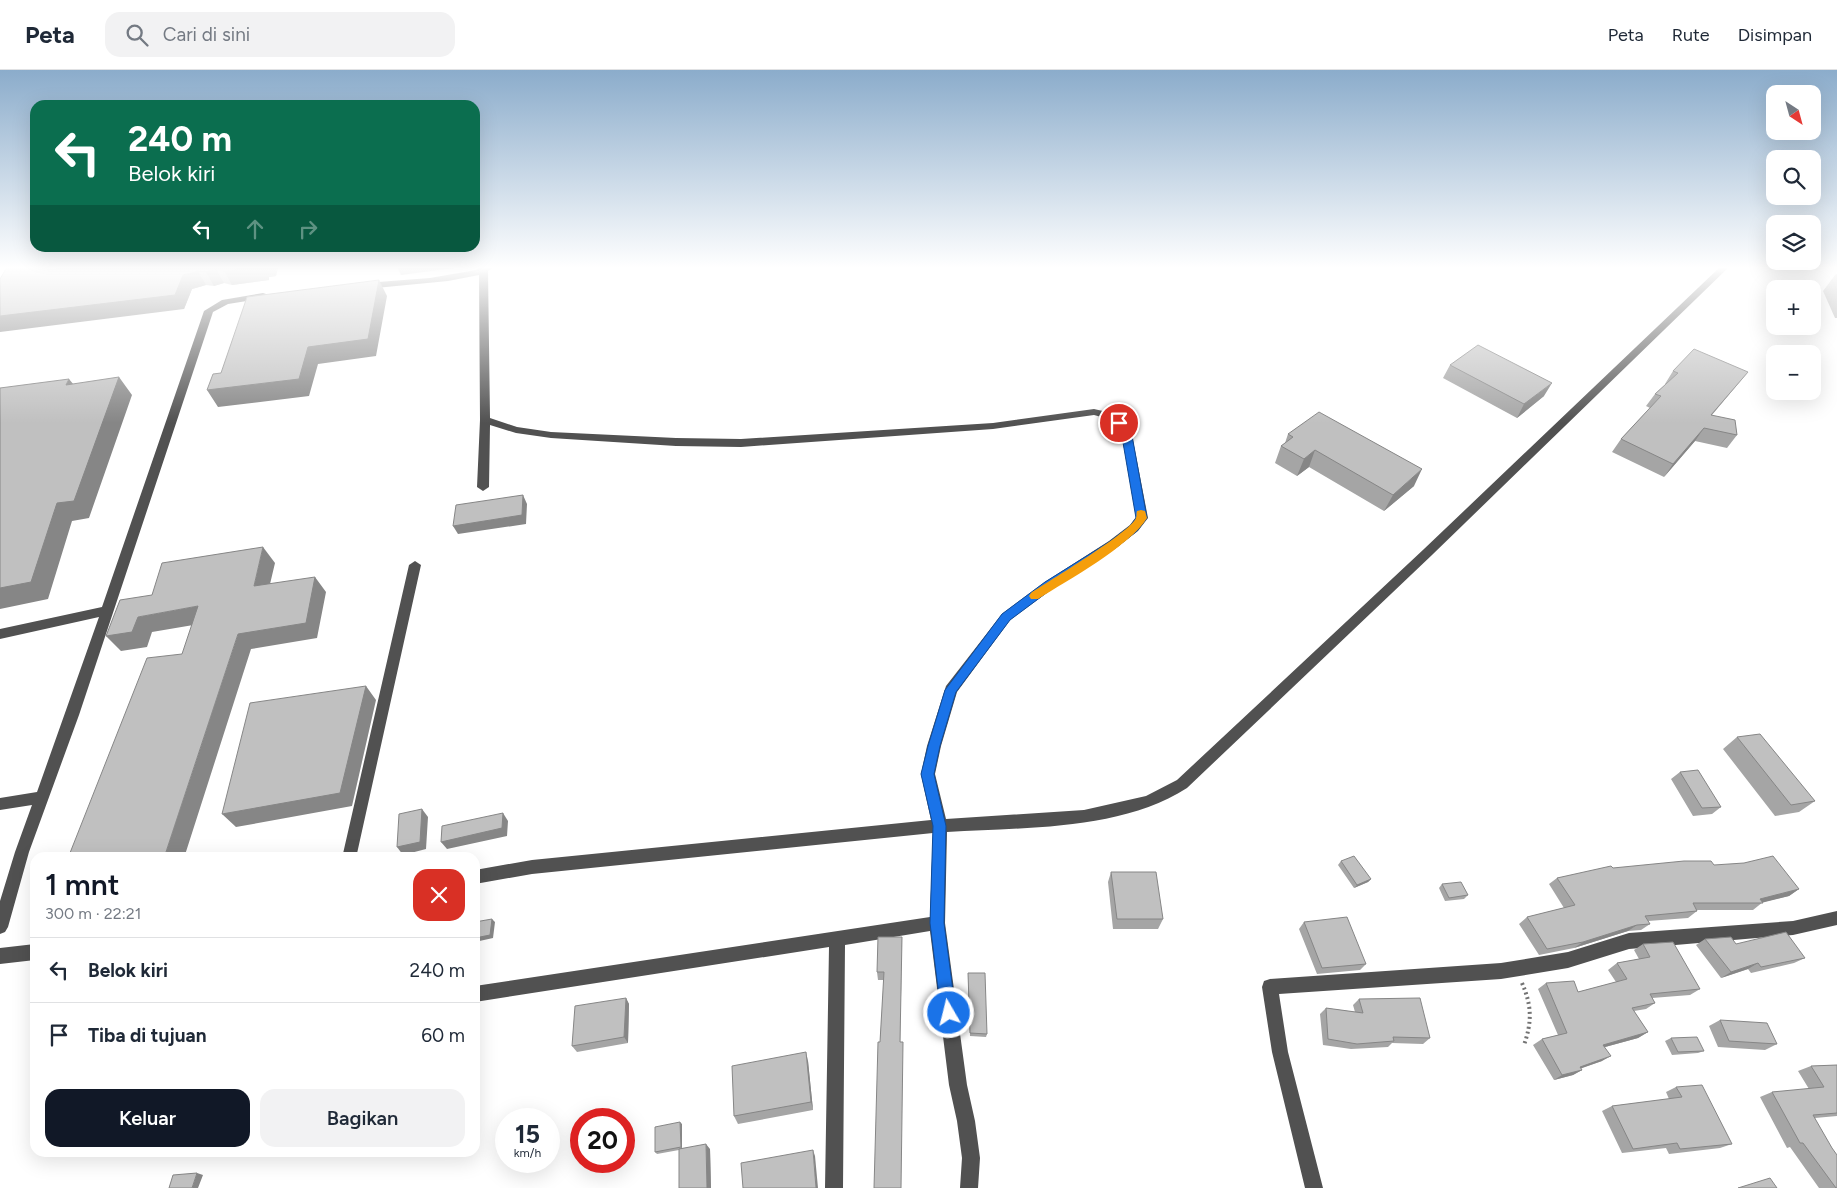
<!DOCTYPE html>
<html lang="id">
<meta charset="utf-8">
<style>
body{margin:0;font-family:Figtree,sans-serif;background:#f2f2f3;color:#1f2937;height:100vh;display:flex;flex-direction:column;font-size:19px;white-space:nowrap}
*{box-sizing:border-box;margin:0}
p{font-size:16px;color:#747a83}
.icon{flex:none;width:28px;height:28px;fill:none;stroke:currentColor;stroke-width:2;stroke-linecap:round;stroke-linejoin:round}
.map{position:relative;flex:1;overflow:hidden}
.sheet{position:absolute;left:30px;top:782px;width:450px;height:305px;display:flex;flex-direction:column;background:#fff;border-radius:15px;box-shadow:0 5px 20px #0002}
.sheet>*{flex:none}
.guide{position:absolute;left:30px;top:30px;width:450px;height:152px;border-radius:15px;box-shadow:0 5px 20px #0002;background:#0b6e4f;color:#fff;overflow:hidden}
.needle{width:32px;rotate:144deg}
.controls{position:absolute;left:1766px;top:15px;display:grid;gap:10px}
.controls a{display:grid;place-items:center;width:55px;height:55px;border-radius:10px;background:#fff;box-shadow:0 5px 20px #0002;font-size:25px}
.speed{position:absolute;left:495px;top:1038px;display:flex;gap:10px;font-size:25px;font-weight:700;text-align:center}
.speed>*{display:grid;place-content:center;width:65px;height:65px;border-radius:50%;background:#fff;box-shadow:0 5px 20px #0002;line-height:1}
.speed small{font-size:12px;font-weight:400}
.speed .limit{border:8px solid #d22;background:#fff;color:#111}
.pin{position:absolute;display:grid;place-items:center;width:42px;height:42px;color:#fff;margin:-21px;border:2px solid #fff;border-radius:50%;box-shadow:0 1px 5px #0007}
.me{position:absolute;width:55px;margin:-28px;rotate:352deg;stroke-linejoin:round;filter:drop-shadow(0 0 4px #0008)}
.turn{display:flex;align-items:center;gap:18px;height:105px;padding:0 15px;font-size:22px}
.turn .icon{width:65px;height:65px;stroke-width:2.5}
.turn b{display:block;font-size:35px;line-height:42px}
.lanes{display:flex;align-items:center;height:48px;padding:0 15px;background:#0003;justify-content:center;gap:25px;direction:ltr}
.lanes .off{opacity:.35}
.round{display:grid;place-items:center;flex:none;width:52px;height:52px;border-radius:15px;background:#f2f2f3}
.overview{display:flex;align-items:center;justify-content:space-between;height:85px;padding:0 15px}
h1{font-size:30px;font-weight:600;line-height:38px;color:#111827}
.button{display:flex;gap:10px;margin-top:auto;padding:10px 15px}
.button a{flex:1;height:58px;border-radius:15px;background:#111827;color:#fff;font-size:20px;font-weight:600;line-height:58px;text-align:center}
.button a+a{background:#f2f2f3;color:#1f2937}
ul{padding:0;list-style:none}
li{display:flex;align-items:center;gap:15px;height:65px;padding:0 15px;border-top:1px solid #e0e1e3}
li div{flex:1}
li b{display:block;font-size:19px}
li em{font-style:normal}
header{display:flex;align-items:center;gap:30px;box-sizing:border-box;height:70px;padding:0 25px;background:#fff;border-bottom:1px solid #e0e1e3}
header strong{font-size:24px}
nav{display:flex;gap:28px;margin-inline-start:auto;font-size:18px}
.search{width:350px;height:45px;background:#f2f2f3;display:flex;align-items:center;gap:12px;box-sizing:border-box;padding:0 18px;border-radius:15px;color:#747a83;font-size:19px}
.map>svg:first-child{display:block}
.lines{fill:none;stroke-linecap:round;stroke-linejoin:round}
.path{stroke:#737373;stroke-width:4;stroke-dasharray:2 3;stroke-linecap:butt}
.minor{fill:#515151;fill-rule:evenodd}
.wall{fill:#a5a5a5}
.shaded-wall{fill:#868686}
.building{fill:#c0c0c0;stroke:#868686}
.route{fill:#1a73e8;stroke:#114b97}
.slow{fill:#f59e0b}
</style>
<header>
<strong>Peta</strong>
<div class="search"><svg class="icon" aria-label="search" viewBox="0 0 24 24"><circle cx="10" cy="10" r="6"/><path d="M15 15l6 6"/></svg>Cari di sini</div>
<nav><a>Peta</a><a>Rute</a><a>Disimpan</a></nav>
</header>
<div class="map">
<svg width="1837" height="1118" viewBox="0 0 1837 1118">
<rect width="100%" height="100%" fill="#fff"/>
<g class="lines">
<path class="path" d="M1522,913C1532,936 1532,952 1524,975"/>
<path class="minor" d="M479,197H494L488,201L490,348L517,357L551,362L676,368L741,369L993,353L1094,339L1116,344L1131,360L1148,448L1138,461L1117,477L1053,518L1010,550L957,622L941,676L935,704L946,749L1084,740L1146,726L1177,710L1424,479L1720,197H1729L1432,485L1187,718C1120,761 1025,757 947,762L945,853L967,1015L975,1051L980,1088L978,1118H960L962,1088L957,1051L949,1015L930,861L845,875L843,1118H825L829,877L475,932V916L930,847L933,763L532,804L475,814V800L532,790L931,750L921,704L927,676L946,616L1002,544L1045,512L1109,471L1130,455L1136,447L1121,361L1109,349L1094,345L993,359L741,377L676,376L551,368L516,363L490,355L489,417L483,421L477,417L480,350L479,205L448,211L365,219L360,216L365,213L430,208L476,200Z
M263,223L266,224V228L228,234L213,242L79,645L29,782L8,857L5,862L0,864V831L15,782L32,735L0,740V728L37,722L99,547L0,569V559L102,537L204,241L222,230Z
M415,491L421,495L356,788H342L409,495Z
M1837,841V855L1793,865L1629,879L1568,898L1501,909L1279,924L1288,982L1323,1118H1305L1272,982L1262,917L1264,911L1270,909L1501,893L1568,882L1629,863L1793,851Z
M35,874V890L0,894V878Z"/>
</g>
<path class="wall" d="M7,197H278L276,206L269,207V210L232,215L224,213L214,216L206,215L192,219L184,239Z
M1836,204H1837V248H1835L1823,221Z
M1450,295L1544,326L1517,348L1443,308Z
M1673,301L1748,302L1712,345L1737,365L1727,378L1695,371L1664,407L1612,382L1621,369L1650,338L1646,336L1655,324L1666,314H1665Z
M1288,364L1414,416L1384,441L1309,397L1297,406L1275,393L1281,376L1285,373Z
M1737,667L1815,731L1799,742L1775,746L1723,679Z
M1680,702L1721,737L1712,744L1693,746L1671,709Z
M1341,791L1371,809L1368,812L1354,818L1338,795Z
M1714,795L1799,819L1789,826L1763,832L1753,840H1697V841L1688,848L1648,851L1650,854L1641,860L1628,861L1574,878L1539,885L1519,854L1527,847L1564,838L1549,814L1557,808L1613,798Z
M1111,802L1163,849L1158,859H1113L1108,812Z
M1442,814L1468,825L1464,829L1445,831L1439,818Z
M1304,852L1366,894L1360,900L1317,904L1299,859Z
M902,867V876L880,972L884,910H878L877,902Z
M1705,869L1736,874L1805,888L1794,893L1751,903L1748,899L1721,908L1696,875Z
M1643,874L1700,919L1690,925L1652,928L1655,933L1646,939L1634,941L1648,962L1638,968L1605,977L1602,991L1581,998L1582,1000L1573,1005L1554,1010L1533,975L1542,969L1558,965L1538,919L1546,913L1578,922L1616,912L1608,900L1617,893L1639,889L1634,880Z
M968,903L987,964L986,967L970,966Z
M626,928L629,934L628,973L577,982L572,976Z
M1359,929L1430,968L1423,974L1392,973L1388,977L1351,979L1323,975L1320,944L1326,938L1355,942L1353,935Z
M1720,950L1777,974L1765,980L1718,977L1709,956Z
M1671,968L1704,981L1698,983L1672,985L1665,971Z
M808,991L813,1040L738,1054L734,1046Z
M1837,995V1046L1815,1048L1837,1118H1819L1790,1077L1787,1078L1760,1027L1772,1022L1809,1019L1798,1001L1811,996Z
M1676,1017L1732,1074L1720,1078L1669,1084L1666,1078L1622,1083L1602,1041L1612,1036L1669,1029L1666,1022Z
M682,1054V1078L710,1079L711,1118H679V1080L657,1084L655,1082Z"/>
<path class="shaded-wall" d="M250,197H278L276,206L269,207V210L232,215L224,201Z
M397,197H462L401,205Z
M216,199L224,213L214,216L206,202Z
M198,201L206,215L192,219L184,239L0,262V246L183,205Z
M379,210L387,226L376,286L318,294L309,326L218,337L207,320L308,277Z
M119,307L132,325L89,448L72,451L48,529L0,539V518L57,433Z
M69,309L83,326L66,315Z
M1552,313L1544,326L1517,348L1524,334Z
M1704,358L1695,371L1664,407L1673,394Z
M1315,380L1309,397L1297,406L1304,389Z
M1422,399L1414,416L1384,441L1393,425Z
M523,425L527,434L526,454L458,464L453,456Z
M263,477L275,493L266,531L254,516Z
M315,507L326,522L317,568L251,579L184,788H164L238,564Z
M198,536L211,552L152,562L147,577L121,581L106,566L138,547Z
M366,616L376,630L352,736L236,757L222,744Z
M422,739L428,747L426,779L403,785L397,777Z
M503,743L508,751L507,766L447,779L441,772Z
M1371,809L1368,812L1354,818L1357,815Z
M1799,819L1789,826L1761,833L1760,829Z
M492,849L495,852L493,868L475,872V868Z
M1637,855L1628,861L1574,878L1583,872Z
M902,867V876L900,979V972Z
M1758,893L1748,899L1721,908L1731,902Z
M626,928L629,934L628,973L624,967Z
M1648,962L1638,968L1594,980L1603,975Z
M806,982L808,991L813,1040L811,1032Z
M1611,986L1602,991L1571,1002L1580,997Z
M1582,1000L1573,1005L1554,1010L1562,1005Z
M680,1052L682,1054V1079L681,1077Z
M706,1074L710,1079L711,1118H707Z
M813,1080L815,1086L818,1118H816Z
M197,1103L203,1105L198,1118H192Z"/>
<path class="building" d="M7,197H250L224,201L216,199L206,202L198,201L183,205L175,225L0,246V209Z
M379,210L368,269L308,277L299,309L207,320L213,304L221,303L247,227Z
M1478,275L1552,313L1524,334L1450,295Z
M1694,279L1748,302L1711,345L1735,350L1737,365L1704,358L1673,394L1621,369L1661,326L1655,324L1678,303L1673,301Z
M119,307L74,431L57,433L31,512L0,518V318L69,309L66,315Z
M1319,342L1422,399L1393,425L1315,380L1304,389L1281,376L1293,367L1288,364Z
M523,425L522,445L453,456L456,435Z
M263,477L254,516L315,507L306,553L238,564L164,788H68L147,588L182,584L198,536L138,547L132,562L106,566L120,530L152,525L162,493Z
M366,616L340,723L222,744L250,633Z
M1760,664L1815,731L1791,735L1737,667Z
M1698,700L1721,737L1702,738L1680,702Z
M422,739L420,772L397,777L399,744Z
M503,743L502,758L441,772L442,756Z
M1354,786L1371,809L1357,815L1341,791Z
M1773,786L1799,819L1760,829L1763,833H1693L1697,841L1645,846L1650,854L1637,855L1583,872L1547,879L1527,847L1575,835L1557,808L1611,796L1613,798L1684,791H1711L1714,795L1744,793Z
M1111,802H1156L1163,849H1117Z
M1461,812L1468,825L1449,828L1442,814Z
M1347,847L1366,894L1322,898L1304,852Z
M492,849L490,865L475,868V852Z
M1786,862L1805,888L1761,897L1758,893L1731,902L1705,869L1731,867L1736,874Z
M878,867H902L900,972H903L901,1118H874L878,972H880L884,902H877Z
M1673,872L1700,919L1650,924L1655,933L1632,938L1648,962L1603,975L1611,986L1580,997L1582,1000L1562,1005L1542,969L1567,963L1546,913L1574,911L1578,922L1627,909L1617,893L1650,887L1643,874Z
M968,903H985L987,964L970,963Z
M626,928L624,967L572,976L575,936Z
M1420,928L1430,968L1393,967L1394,971L1357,974L1328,969L1326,938L1363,943L1359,929Z
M1720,950L1767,953L1777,974L1729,971Z
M1697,967L1704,981L1678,982L1671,968Z
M806,982L811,1032L734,1046L732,996Z
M1837,995V1043L1813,1045L1832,1078L1837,1085V1118H1836L1803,1073H1800L1772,1022L1824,1017L1811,996Z
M1702,1015L1732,1074L1680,1079L1677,1073L1633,1079L1612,1036L1682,1027L1676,1017Z
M680,1052L681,1077L655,1082V1057Z
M706,1074L707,1118H679V1079Z
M813,1080L816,1118H743L741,1093Z
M197,1103L192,1118H169L173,1105Z
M1770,1108L1777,1118H1738Z"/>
<linearGradient id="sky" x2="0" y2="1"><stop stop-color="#8baccb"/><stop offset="0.56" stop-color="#fff"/><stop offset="1" stop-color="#fff" stop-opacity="0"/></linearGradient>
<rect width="1837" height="353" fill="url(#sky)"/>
<path class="route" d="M1119,350L1122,351L1131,360L1147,448L1137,461L1117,477L1053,518L1010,550L956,622L940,676L934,704L946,756L944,853L956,943L954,948L949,950L944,948L941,943L930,853L933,756L921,704L928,676L945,620L1002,544L1045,512L1109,472L1130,456L1136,448L1121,361L1114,353Z"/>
<path class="slow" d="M1141,440L1145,441L1147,448C1130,476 1068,510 1038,529H1031L1029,526L1031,523C1047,512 1131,462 1136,448C1137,446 1136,443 1137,441Z"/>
</svg>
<div class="controls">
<a><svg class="needle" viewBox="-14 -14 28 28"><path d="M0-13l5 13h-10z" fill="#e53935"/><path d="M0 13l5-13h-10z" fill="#747a83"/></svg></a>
<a><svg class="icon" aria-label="search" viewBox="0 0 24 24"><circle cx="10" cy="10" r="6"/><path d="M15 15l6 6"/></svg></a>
<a><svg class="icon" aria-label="layers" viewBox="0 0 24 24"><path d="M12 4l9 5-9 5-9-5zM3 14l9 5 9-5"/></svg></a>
<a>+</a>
<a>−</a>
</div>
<div class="speed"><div>15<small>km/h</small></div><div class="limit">20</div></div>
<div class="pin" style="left:1119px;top:353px;background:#d93025"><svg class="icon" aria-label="arrive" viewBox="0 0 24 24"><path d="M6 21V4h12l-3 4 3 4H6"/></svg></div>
<svg class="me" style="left:949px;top:943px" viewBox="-20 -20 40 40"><circle r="17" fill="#1a73e8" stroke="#fff" stroke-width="3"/><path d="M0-11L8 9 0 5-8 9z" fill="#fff"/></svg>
<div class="guide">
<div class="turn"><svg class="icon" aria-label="left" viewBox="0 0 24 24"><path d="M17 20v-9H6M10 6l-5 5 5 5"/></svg><div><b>240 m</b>Belok kiri</div></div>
<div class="lanes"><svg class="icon" aria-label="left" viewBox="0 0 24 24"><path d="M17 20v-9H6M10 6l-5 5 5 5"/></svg><svg class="icon off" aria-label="ahead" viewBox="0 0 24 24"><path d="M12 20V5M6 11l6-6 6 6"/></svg><svg class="icon off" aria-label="right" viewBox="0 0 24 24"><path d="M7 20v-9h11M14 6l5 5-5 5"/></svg></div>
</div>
<section class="sheet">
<div class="overview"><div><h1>1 mnt</h1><p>300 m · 22:21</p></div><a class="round" style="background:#d93025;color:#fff"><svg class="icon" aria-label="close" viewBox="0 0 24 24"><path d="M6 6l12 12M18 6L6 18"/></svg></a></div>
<ul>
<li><svg class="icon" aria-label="left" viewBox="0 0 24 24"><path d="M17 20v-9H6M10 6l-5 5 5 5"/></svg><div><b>Belok kiri</b></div><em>240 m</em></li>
<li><svg class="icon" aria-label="arrive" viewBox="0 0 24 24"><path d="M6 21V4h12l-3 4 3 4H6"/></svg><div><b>Tiba di tujuan</b></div><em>60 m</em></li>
</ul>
<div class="button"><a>Keluar</a><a>Bagikan</a></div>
</section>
</div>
